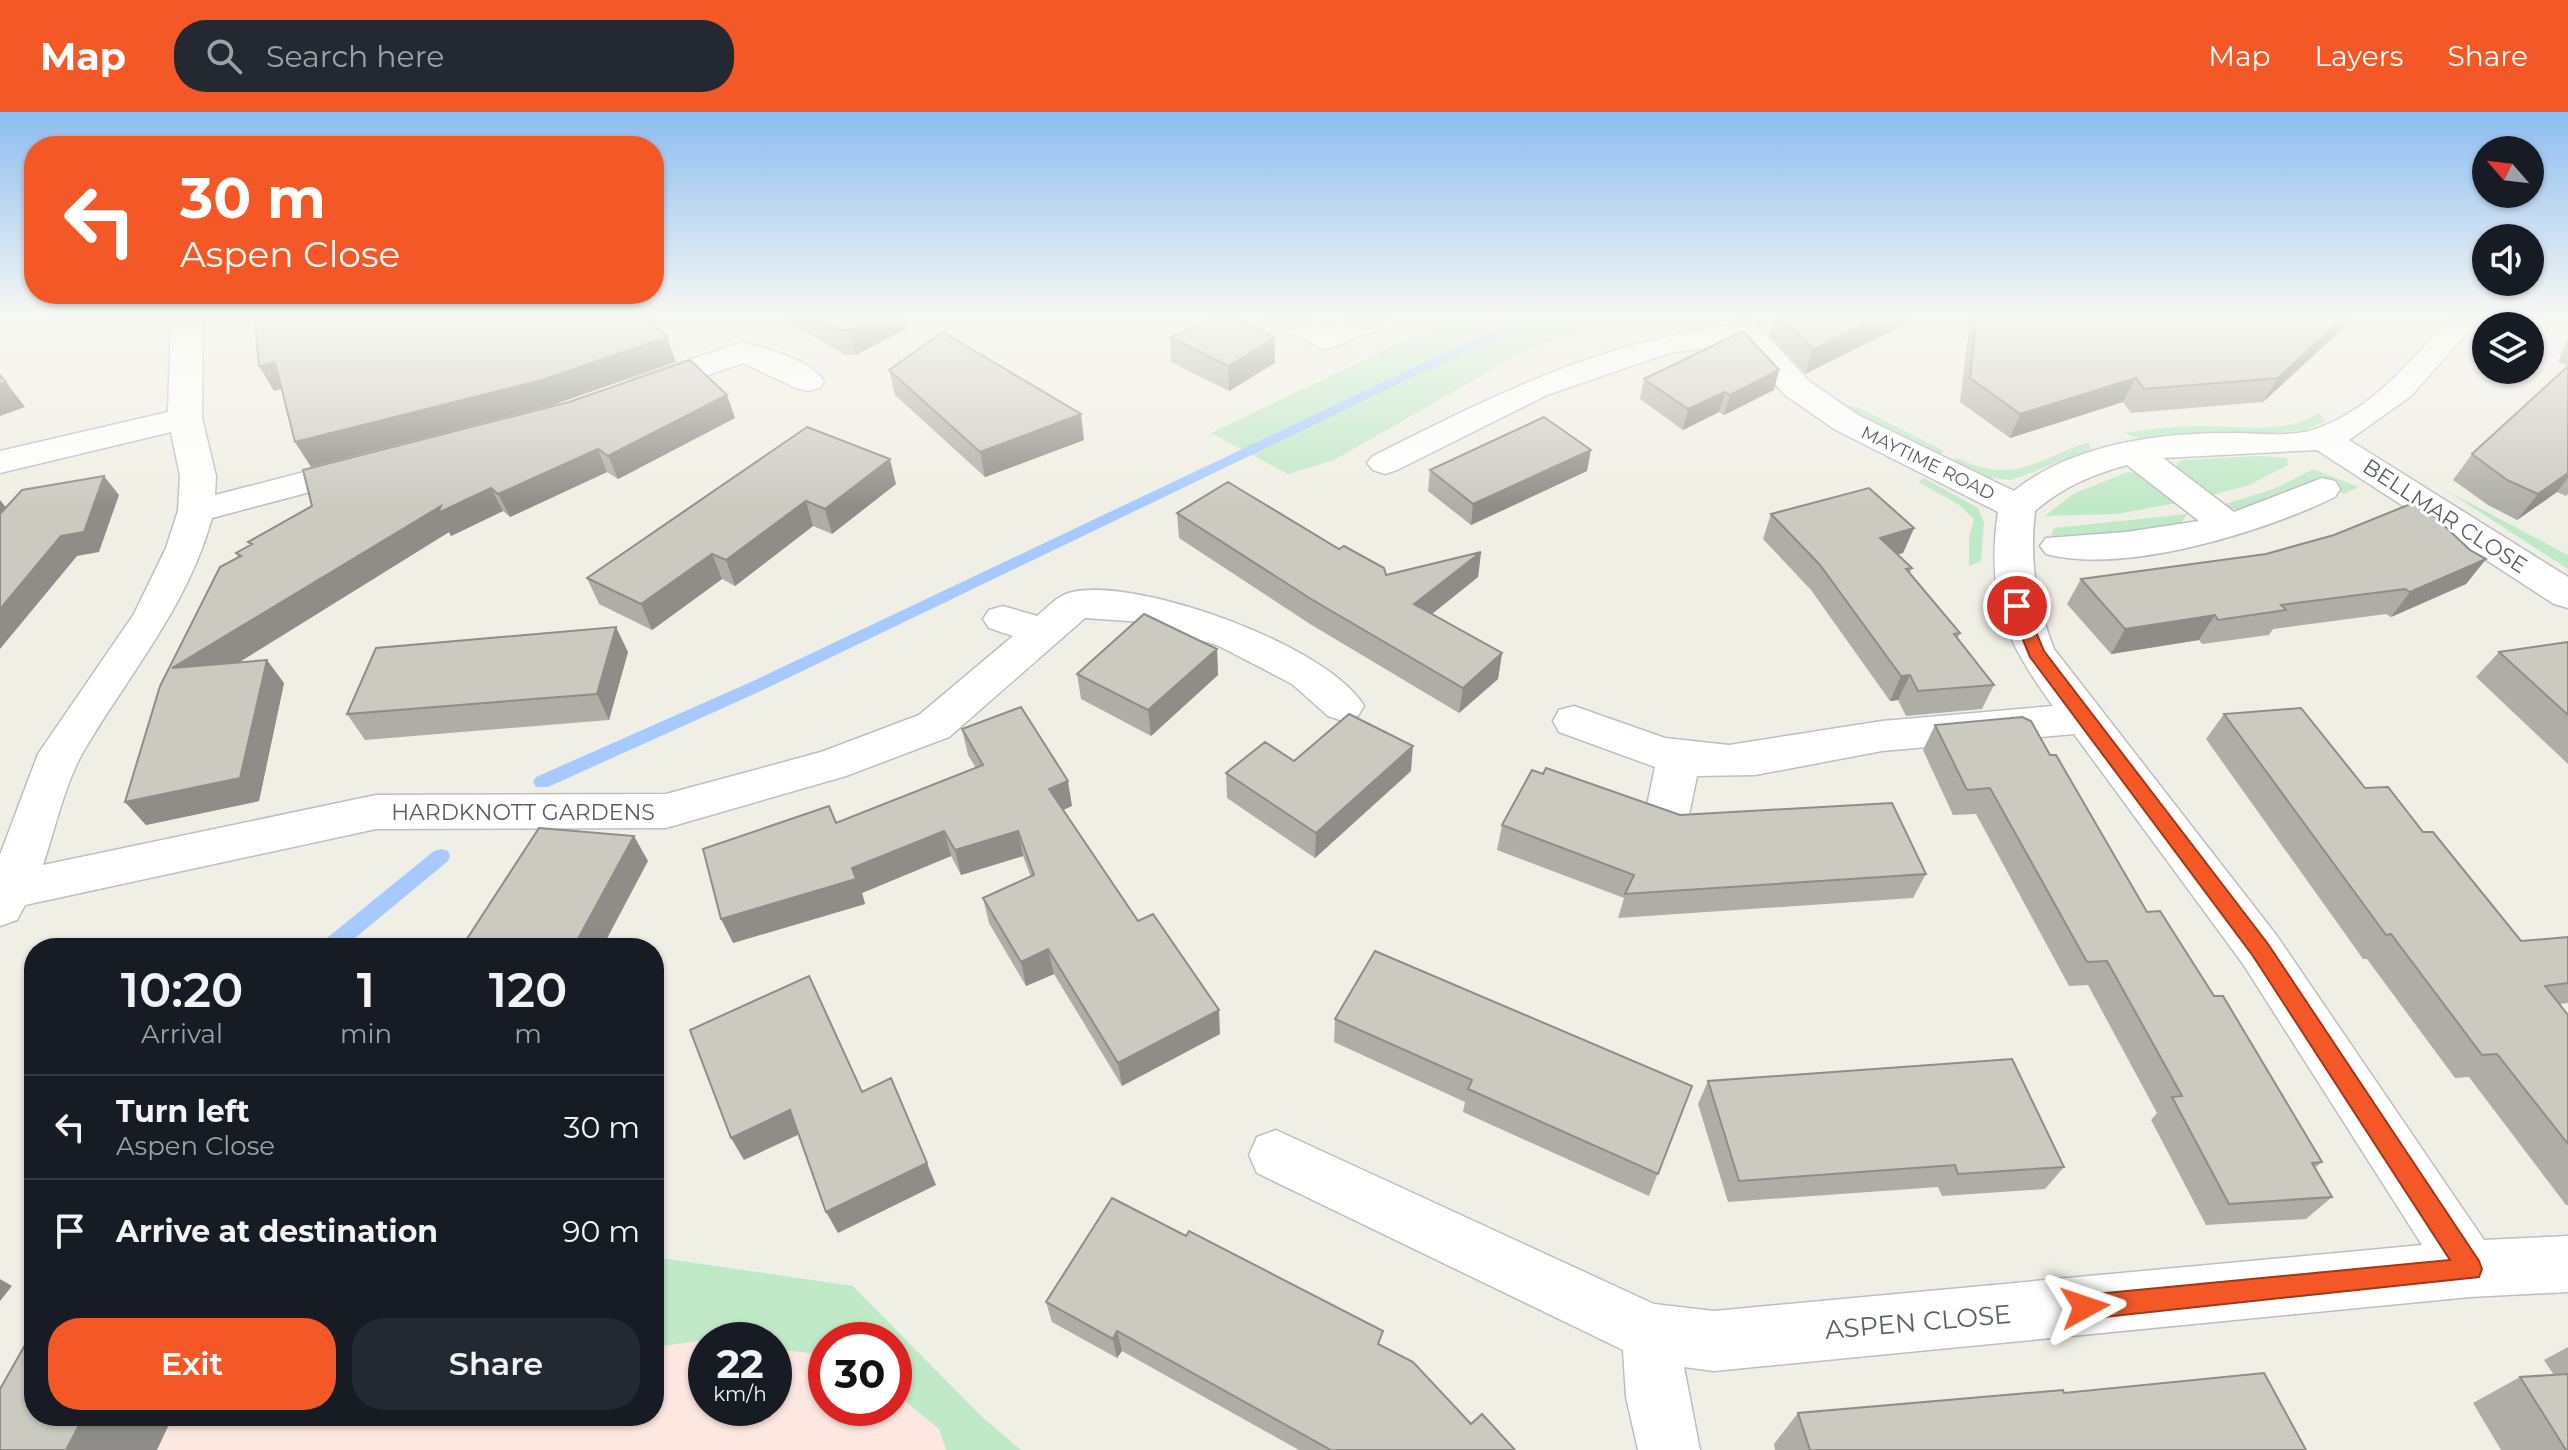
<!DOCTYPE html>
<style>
body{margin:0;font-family:Montserrat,sans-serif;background:#242831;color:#f1f3f6;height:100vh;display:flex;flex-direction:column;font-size:30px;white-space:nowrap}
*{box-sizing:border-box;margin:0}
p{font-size:26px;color:#9ea1a6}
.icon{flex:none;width:44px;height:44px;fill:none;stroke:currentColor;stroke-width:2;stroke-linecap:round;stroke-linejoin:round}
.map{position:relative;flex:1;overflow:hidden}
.side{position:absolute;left:24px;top:826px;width:640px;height:488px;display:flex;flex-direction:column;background:#171b24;border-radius:32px;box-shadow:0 2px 6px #0004}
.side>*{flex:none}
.top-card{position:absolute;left:24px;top:24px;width:640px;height:168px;border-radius:32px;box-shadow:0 2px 6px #0004;background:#f45827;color:#fff;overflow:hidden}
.needle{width:52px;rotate:298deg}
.controls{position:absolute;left:2472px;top:24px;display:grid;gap:16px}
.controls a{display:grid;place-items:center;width:72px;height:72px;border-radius:50%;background:#171b24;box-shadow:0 2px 6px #0004;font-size:40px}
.speed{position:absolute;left:688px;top:1210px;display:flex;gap:16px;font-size:40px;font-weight:700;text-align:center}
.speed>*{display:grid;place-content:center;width:104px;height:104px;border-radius:50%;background:#171b24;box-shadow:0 2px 6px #0004;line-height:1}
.speed small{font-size:20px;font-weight:400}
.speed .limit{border:12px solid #d22;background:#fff;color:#111}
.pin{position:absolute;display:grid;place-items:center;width:68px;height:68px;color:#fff;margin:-34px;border:4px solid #fff;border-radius:50%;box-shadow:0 2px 8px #0007}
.me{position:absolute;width:88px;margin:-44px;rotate:85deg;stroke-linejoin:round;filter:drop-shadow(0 0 6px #0008)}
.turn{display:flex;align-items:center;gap:28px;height:168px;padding:0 24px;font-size:36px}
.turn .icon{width:104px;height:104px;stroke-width:2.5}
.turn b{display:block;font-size:56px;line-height:68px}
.eta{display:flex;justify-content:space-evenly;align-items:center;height:136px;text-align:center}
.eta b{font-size:48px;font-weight:600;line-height:56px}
.action{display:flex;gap:16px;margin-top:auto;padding:16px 24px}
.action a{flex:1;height:92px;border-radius:32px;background:#f45827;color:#fff;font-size:32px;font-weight:600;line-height:92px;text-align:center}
.action a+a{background:#242831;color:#f1f3f6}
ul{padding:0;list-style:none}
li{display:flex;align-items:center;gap:24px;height:104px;padding:0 24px;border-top:2px solid #363941}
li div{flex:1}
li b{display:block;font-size:30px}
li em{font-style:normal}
header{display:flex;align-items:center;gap:48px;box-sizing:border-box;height:112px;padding:0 40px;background:#f45827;color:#fff}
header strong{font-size:38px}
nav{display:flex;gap:44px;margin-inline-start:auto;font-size:28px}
.search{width:560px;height:72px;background:#242831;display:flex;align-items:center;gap:20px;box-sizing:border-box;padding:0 28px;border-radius:32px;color:#9ea1a6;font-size:30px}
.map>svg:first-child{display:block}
.medical{fill:#fde8e1;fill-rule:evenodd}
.green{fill:#c0e9c7}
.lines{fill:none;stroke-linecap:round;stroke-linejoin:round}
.stream{fill:#a6caff;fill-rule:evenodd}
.minor-casing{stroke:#bcbec4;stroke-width:3}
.minor{fill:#fff;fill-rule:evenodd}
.wall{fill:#afaea6}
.shaded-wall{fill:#8e8d87}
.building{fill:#cbcac1;stroke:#8e8d87;stroke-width:2}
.route{fill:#f45827;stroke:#9f3919;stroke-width:2}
.labels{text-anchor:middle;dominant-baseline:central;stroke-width:6;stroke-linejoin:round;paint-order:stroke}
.far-street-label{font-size:18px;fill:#5d5f66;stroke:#fff}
.street-label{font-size:22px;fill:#5d5f66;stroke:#fff}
.near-street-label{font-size:26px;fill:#5d5f66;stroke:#fff}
</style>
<header>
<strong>Map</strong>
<div class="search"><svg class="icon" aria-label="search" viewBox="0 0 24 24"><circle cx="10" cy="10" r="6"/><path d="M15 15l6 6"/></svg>Search here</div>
<nav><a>Map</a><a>Layers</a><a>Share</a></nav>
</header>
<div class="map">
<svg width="2568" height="1338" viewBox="0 0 2568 1338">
<rect width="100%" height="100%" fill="#f0efe5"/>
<path class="medical" d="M654,1162L853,1174L981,1304L1021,1338H13L36,1304H654ZM706,1228H774V1296H706ZM826,1228H894V1296H826Z"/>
<path class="green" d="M1449,207H1621L1535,233L1334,348L1288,362L1211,321Z
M1839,292L1857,295L1944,339L1938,344Z
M2318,301L2326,309L2305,318L2272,321L2221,320L2139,326L2124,321C2149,317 2175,314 2200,314C2236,313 2287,323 2318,301Z
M2088,330L2091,337L2012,368L1983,365L1951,350L1957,346C2015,373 2033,349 2088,330Z
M2260,344L2287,346L2288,353L2249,373L2205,385L2176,358L2177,351L2182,348Z
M2313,357L2359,375L2344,382L2314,368C2291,379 2247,408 2222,393L2274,377Z
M2128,360L2138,361L2182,390L2117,402L2045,404L2073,382Z
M1924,366L1978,396L1984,411L1981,449L1969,454V426L1974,407L1958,392L1918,370Z
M2449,380L2568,443V457Z
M2187,402L2181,412L2133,419L2051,424L2054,416Z
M654,1145L853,1174L981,1304L1021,1338H946L939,1317L894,1280V1228H826V1243L774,1237V1228H706L654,1235Z"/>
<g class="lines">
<path class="stream" d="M1517,207H1534L763,578L548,675H536L533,670L536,665L751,570Z
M441,737L448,739L450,744L448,749L343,836H319L322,830L434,739Z"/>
<g class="minor-casing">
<path id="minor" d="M171,207H203L202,306L216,364L215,383L366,344L378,348L384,355L378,362L212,406C187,496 128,563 82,642C64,675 55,717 43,753L376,683L666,682L821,640L919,603L1013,524L989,516L983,507L989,498L1003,494L1037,504C1048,495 1058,483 1072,480C1139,465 1329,534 1364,594L1358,604L1343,609L1328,604L1292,572L1219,534L1143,510L1085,506L949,625L846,664L666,716L376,717L25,793L17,808L0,814V743L38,642L134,502L166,436L178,399L180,364L171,320L0,361V339L168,300Z
M1270,207H1309L1326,216L1348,207H1391L1387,214L1325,238L1274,214Z
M1734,207L1752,208L1809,269L1858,303L2014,379C2071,333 2156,321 2227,321C2255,320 2286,326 2312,318C2366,302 2413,249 2447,207H2479L2411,284L2349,328L2568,465V496L2554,492L2317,338L2163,346L2234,400L2322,366L2335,369L2340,377L2335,385C2262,420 2126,463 2046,442L2040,434L2046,426L2126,420L2199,409L2127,353C2091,363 2063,375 2035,399C2029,449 2036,490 2054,537L2277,824L2484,1128L2568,1124V1180L2470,1185L1714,1259L1684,1255L1700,1338H1638L1626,1285L1623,1238L1257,1061L1249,1043L1257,1025L1276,1018L1654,1192L1714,1199L2422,1133L2243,852L2074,622L1882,639L1755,663L1697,664L1689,703L1683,715L1667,720L1651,715L1645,703L1655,655L1559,620L1553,609L1559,598L1574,594L1665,626L1729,633L1882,609L2053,594C2004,527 1986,484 1998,400L1834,317L1785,283L1738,231L1669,241L1547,283L1397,358L1385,362L1373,358L1367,351L1373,344C1491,285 1593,232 1726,214Z
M742,230C767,237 809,247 824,269L820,276L808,279L796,276L743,251L643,285L631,282L626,275L631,268Z"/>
</g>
<use href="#minor" class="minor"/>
</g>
<path class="wall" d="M784,207H906L908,216L856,243H845Z
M1774,207H1915L1805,262L1769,224Z
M1970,207H2353L2263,290L2131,301L2123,290L2010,326L1960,290Z
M1170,225L1275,251L1229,279L1171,250Z
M2568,226V253L2558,250Z
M2568,254V382L2566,384L2557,380L2517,408L2488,393L2453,368L2472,342Z
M889,258L1084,328L985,365L895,283Z
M1644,267L1774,278L1724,303L1719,300L1683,318L1640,287Z
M735,306L618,367L607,360L510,405L503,399L451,424L449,420L238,551L284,571L259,689L146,713L125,690L238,445L236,441L250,433L248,430L312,394Z
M807,315L896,372L832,422L813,414L735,474L722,467L652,518L599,492L587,466Z
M1430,358L1587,359L1471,413L1428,379Z
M1177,401L1339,437L1386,463L1481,440L1478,465L1432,502L1502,541L1498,567L1459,601L1310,512L1179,426Z
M1771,402L1914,416L1903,441L1898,442L1912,456L1910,461L1960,521L1958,526L1994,573L1982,597L1906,604L1898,588L1890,589L1811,478L1763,427Z
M2470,438L2486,447L2466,472L2391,505L2386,502L2273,517L2269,523L2202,532L2199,528L2111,542L2067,492L2081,467Z
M2568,530V652L2476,565L2499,540Z
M1217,537L1218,563L1151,624L1081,587L1077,562Z
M628,540L609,608L365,628L347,602Z
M2224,602L2365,676L2423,720L2521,829L2568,825V891L2560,892L2568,903V1093H2566L2469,965L2455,966L2367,847H2363L2206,627Z
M1935,613L2050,643L2147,800L2322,1050L2315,1056L2332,1085L2306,1107L2206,1113L2151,1008L2157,1001L2088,873L2069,874L1976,702L1953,703L1923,638Z
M962,617L1072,694L1063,698L1138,809L1220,922L1122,974L1054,862L1026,874L989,811L983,786L1031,765L1023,744L961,763L951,744L862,781L865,792L733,831L836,711L976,656L968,643Z
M1294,649L1411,659L1315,746L1227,686L1226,661Z
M1680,703L1926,762L1913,786L1618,806L1624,786L1497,738L1502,713Z
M1335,907L1692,974L1649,1084L1463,1000L1465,990L1334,930Z
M1708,969L2064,1055L2045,1077L1942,1084L1938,1075L1728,1090L1698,992Z
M1046,1190L1381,1234L1471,1312L1515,1338H1299L1122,1239L1117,1246L1052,1210Z
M2568,1235V1338H2501L2473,1291L2520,1265L2554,1263L2544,1248Z
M2064,1281L2306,1338H1775L1774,1332L1798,1301Z"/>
<path class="shaded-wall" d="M871,207H906L908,216L856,243L850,218Z
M1874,207H1915L1805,262L1813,238Z
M2342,207H2353L2263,290L2278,266Z
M667,225L676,250L553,293L311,355L295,330Z
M1275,226V251L1229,279L1228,254Z
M275,250L290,275L274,279L259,254Z
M1779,258L1774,278L1724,303L1730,283Z
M2136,266L2123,290L2010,326L2020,302Z
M6,270L25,295L0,304V272Z
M1725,280L1719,300L1683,318L1688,297Z
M727,283L735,306L618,367L608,344Z
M1081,302L1084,328L985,365L980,340Z
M598,337L607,360L510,405L498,382Z
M1591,338L1587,359L1471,413L1473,392Z
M890,347L896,372L832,422L825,397Z
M2568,361V366L2557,380L2517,408L2538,382Z
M104,364L119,383L99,440L77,444L0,537V497Z
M491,376L503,399L451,424L449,420L191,580L172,556L441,394Z
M0,388L8,398L0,407Z
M806,389L813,414L735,474L726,448Z
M1914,416L1903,441L1871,450L1880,426Z
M1481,440L1478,465L1412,518L1414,492Z
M712,442L722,467L652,518L641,492Z
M2486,447L2466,472L2391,505L2410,480Z
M2215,503L2199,528L2111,542L2125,517Z
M616,515L628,540L609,608L597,582Z
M1217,537L1218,563L1151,624L1148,598Z
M1502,541L1498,567L1459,601L1463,576Z
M267,548L284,571L259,689L146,713L125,690Z
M1910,563L1898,588L1890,589L1901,564Z
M1413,634L1411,659L1315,746L1316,721Z
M1068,669L1072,694L1054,702L1049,677Z
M944,719L951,744L862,781L865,792L733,831L721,807L852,756Z
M1018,719L1023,744L961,763L955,738Z
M634,724L648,749L602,836H573Z
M1048,837L1054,862L1026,874L1021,850Z
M1219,898L1220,922L1122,974L1118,951Z
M790,998L802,1021L744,1048L731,1026Z
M927,1051L936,1073L838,1121L826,1100Z
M0,1167L12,1174L0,1189Z
M1117,1219L1122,1239L1117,1246L1113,1227Z
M84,1304H173L157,1338H66Z"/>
<path class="building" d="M257,207H484L489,209L487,207H649L667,225L542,268L295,330L275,250L259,254L255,209Z
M820,207H871L850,218H838Z
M1217,207H1236L1275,226L1228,254L1170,225Z
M1784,207H1874L1813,238Z
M1976,207H2342L2278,266L2144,277L2136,266L2020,302L1970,266Z
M1743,219L1779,258L1730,283L1725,280L1688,297L1644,267Z
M943,220L1081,302L980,340L889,258Z
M690,248L727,283L608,344L598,337L498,382L491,376L438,401L441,394L172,556L267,548L240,666L125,690L160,574L220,455L241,444L236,441L252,432L248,430L312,394L303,358L569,290Z
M2568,254V361L2538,382L2507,368L2472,342Z
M0,263L6,270L0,272Z
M1544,305L1591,338L1473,392L1430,358Z
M807,315L890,347L825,397L806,389L726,448L712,442L641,492L587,466Z
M104,364L84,420L61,424L0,497V402L22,378Z
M1228,370L1339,437L1344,434L1384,456L1386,463L1481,440L1414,492L1502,541L1463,576L1311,487L1177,401Z
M1869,376L1914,416L1880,426L1912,456L1906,457L1960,521L1954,522L1994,573L1918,579L1910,563L1901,564L1820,453L1771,402Z
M2418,389L2470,438L2486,447L2410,480L2405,477L2281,493L2286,498L2218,508L2215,503L2125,517L2081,467L2266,442L2334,423Z
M1144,502L1217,537L1148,598L1077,562Z
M616,515L597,582L347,602L376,536Z
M2568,530V603L2499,540Z
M1021,595L1068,669L1049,677L1138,809L1153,802L1219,898L1118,951L1048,837L1021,850L983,786L1034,763L1018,719L955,738L944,719L852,756L856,767L721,807L703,737L829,694L836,711L983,653L962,617Z
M2301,596L2365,676L2388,675L2423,720H2433L2521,829L2568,825V871L2545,874L2568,903V1032L2497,942L2482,943L2391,822L2386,823L2224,602Z
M1349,602L1413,634L1316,721L1226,661L1265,630L1294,649Z
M2022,605L2031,609L2050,643H2056L2147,800L2160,799L2214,884H2223L2322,1050L2312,1051L2332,1085L2229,1092L2172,985L2182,984L2107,849L2087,850L1990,676L1967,678L1935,613Z
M1546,656L1680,703L1892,691L1926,762L1625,782L1634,763L1502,713L1532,658L1543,662Z
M539,716L634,724L573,836H461Z
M1375,839L1692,974L1658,1062L1468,977L1472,968L1335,907Z
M809,864L862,980L891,966L927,1051L826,1100L790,998L731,1026L690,918Z
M2012,947L2064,1055L1958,1062L1955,1053L1739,1069L1708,969Z
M1112,1086L1186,1124L1189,1119L1383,1219L1378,1232L1413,1250L1471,1312L1482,1302L1515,1338H1331L1117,1219L1113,1227L1046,1190Z
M29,1226H34V1304H84L66,1338H0V1277Z
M2264,1261L2306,1338H1810L1798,1301L2063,1278L2064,1281Z
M2568,1262V1338H2566L2520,1265Z"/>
<linearGradient id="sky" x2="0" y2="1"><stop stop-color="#8dbdf1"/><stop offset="0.52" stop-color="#f8f8f3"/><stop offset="1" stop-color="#f8f8f3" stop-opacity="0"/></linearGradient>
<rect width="2568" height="395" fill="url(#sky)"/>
<path class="route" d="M2017,488L2025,494L2044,539L2268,832L2479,1149L2482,1157L2479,1165L2085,1207L2077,1203L2073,1195L2077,1187L2085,1183L2450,1148L2253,844L2030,545L2009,494Z"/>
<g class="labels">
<g class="far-street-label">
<text transform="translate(1928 351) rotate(26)">MAYTIME ROAD</text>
</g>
<g class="street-label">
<text transform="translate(2445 404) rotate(33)">BELLMAR CLOSE</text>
<text x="523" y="700">HARDKNOTT GARDENS</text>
</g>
<g class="near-street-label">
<text transform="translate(1918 1210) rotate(-5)">ASPEN CLOSE</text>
</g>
</g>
</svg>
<div class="controls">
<a><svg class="needle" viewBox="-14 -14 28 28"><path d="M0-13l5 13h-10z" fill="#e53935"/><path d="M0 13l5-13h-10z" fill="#9ea1a6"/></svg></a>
<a><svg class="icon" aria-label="sound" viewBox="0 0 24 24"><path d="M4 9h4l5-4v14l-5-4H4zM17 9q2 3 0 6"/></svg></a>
<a><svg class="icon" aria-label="layers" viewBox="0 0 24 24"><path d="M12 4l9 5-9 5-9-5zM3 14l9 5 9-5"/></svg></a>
</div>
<div class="speed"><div>22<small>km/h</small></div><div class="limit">30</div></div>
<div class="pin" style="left:2017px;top:494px;background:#d93025"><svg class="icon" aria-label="arrive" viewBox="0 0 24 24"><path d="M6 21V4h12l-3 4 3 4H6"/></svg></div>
<svg class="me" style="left:2085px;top:1195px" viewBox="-20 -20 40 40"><path d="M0-17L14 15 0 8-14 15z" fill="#f45827" stroke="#fff" stroke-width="4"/></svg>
<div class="top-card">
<div class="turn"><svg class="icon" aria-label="left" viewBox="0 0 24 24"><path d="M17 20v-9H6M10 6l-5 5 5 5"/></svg><div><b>30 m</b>Aspen Close</div></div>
</div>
<section class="side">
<div class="eta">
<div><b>10:20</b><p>Arrival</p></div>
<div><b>1</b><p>min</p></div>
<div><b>120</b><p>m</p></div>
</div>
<ul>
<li><svg class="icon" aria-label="left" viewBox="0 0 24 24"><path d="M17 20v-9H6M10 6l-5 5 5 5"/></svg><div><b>Turn left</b><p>Aspen Close</p></div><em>30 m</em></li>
<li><svg class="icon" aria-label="arrive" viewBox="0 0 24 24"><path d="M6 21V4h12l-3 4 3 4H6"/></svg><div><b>Arrive at destination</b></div><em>90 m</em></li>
</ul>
<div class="action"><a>Exit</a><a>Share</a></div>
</section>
</div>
